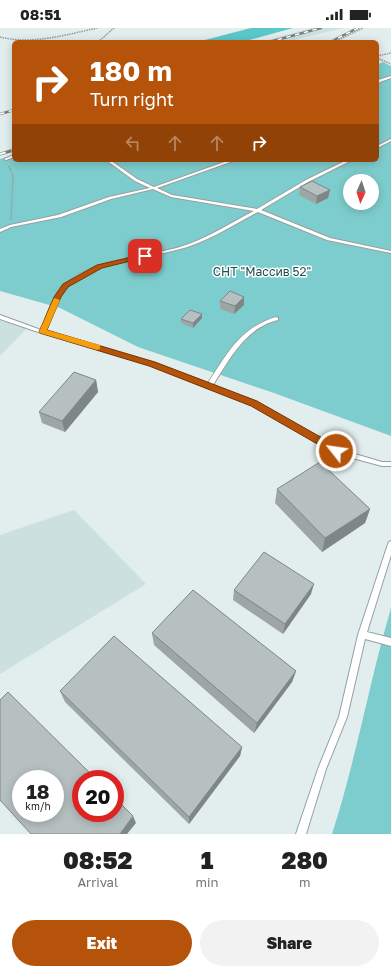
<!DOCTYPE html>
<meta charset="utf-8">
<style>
body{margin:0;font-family:"Golos Text",sans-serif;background:#f2f2f2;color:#222;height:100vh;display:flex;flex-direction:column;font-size:15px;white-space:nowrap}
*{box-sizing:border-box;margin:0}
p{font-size:13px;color:#767676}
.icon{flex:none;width:22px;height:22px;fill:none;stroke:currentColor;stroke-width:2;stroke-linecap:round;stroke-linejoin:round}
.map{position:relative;height:806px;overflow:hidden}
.drawer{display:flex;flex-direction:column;background:#fff;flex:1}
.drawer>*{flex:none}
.top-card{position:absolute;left:12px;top:12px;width:367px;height:122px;border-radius:6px;box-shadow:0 2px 10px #0003;background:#b45309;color:#fff;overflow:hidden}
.needle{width:26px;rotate:183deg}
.tools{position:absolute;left:343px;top:146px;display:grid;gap:8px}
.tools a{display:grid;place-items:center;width:36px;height:36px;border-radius:50%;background:#fff;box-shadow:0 2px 10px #0003;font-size:20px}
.speed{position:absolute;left:12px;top:742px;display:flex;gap:8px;font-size:20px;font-weight:700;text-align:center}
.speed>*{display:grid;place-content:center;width:52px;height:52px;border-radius:50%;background:#fff;box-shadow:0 2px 10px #0003;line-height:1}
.speed small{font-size:10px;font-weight:400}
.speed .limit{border:6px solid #d22;background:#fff;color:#111}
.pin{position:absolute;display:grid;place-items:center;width:34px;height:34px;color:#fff;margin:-17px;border-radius:8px;box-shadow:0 2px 6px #0006}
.me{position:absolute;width:44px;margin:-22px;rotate:300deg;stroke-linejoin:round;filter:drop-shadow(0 0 3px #0008)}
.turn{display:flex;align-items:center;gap:14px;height:84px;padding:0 12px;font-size:18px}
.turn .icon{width:52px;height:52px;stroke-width:2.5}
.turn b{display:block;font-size:28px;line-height:34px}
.lanes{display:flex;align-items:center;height:38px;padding:0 12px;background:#0003;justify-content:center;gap:20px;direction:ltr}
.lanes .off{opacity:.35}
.eta{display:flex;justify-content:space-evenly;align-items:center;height:68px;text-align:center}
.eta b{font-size:24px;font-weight:800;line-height:28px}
.button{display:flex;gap:8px;margin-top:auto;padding:8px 12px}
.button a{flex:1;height:46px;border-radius:24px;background:#b45309;color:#fff;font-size:16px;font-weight:800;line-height:46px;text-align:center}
.button a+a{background:#f2f2f2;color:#222}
.status{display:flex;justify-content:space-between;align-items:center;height:28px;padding:0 20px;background:#fff;direction:ltr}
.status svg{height:11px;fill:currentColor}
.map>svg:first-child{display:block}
.built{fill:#cde0e0}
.green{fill:#7ecdce;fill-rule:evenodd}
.forest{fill:#5ac8c9}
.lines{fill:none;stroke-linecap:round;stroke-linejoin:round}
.lane-casing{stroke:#96a0a0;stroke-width:2}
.path{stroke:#939b9b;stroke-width:1.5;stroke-dasharray:1.5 1;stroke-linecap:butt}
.lane{fill:#fff;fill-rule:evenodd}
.rail-far1-casing{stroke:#787f7f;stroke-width:2.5}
.rail-casing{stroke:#787f7f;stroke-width:3}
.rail-far1{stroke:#fff;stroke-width:1.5;stroke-dasharray:4.5;stroke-linecap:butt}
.rail{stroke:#fff;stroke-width:2;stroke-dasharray:6;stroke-linecap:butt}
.wall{fill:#9da5a5}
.shaded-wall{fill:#7f8686}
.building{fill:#b6c0c0;stroke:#7f8686;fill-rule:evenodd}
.route{fill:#b45309;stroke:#753606}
.slow{fill:#f59e0b}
.labels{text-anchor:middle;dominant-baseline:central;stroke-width:3;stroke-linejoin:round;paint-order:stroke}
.far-park-label{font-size:12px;fill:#1d4e4e;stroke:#fff}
</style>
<div class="status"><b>08:51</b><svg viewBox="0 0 49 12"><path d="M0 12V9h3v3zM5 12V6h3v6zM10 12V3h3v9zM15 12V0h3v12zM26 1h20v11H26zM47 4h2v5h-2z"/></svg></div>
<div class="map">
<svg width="391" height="806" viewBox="0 0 391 806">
<rect width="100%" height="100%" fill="#e2eded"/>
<path class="built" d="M312,0H343L286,14H260Z
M0,288L29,298L0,328Z
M74,482L146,556L0,646V507Z"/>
<path class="green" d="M383,34L391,38V408L274,365L138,319L60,280L0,263V131L14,127V132H377V37ZM350,153H372V175H350Z
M391,580V806H332C356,732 369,655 391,580Z"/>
<path class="forest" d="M251,0H293L242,14H197Z"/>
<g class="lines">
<g class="lane-casing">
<path id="lane" d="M391,48V50L380,54L377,57L378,52Z
M391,111V113L377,120V118Z
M14,127V129L6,132L4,131Z
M106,132H110L137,151L154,159L230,132H236L157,160L172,167L257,181L306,152L347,132H352L308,154L261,182L330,210L391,223V225L327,212L258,184C236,195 214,210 190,218C155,230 85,233 63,264C54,275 51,290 46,303L154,335L208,355C227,326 240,300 276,289L278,290V292C274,293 270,294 266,296C241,308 227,335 213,357L256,374L338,421L382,434H391V438H382L334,425L252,376L211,361L207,360L206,359L150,337L41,305L0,291V287L41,302C47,288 51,272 60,260C64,256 68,253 72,251C106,227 151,230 189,216C211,208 232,194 254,183L171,169L153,161L111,171L61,189L11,199L0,204V201L10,197L58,187L109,169L150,160L135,153Z
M391,513V527L367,604L391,610V618L365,611L347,689L326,741L306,806H296L318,741L339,689L358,607L388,516L389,514Z"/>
</g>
<path class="path" d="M0,9C32,17 65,7 97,0
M98,14L114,0
M334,14L363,0
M377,28L391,25
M377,30L391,36
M9,138L13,148L11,192"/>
<use href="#lane" class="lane"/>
<g class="rail-far1-casing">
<path id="rail-far1" d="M269,14L321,0
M330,14L358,0
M0,86L14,82"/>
</g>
<g class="rail-casing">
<path id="rail" d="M0,126L14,122"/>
</g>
<use href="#rail-far1" class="rail-far1"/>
<use href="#rail" class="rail"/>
</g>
<path class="wall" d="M300,159L330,162L328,170L316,176L299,167Z
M220,273L244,277L234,286L220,281Z
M202,290L193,300L181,295V291Z
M96,352L98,364L65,404L42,395L39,384Z
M277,461L370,481L365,495L322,524L275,475Z
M234,562L311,566L283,606L233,572Z
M152,605L296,643L292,654L254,705L154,617Z
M60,663L242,719L240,728L189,796L65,674Z"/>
<path class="shaded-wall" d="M330,162L328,170L316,176L317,168Z
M244,269V277L234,286L235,278Z
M202,286V290L193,300V295Z
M96,352L98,364L65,404L62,393Z
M370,481L365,495L322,524L325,510Z
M314,556L311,566L283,606L285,596Z
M296,643L292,654L254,705L257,695Z
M242,719L240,728L189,796V789Z
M133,788L136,795L127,806H120Z"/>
<path class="building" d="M312,153L330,162L317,168L300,159Z
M230,263L244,269L235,278L220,273Z
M190,282L202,286L193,295L181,291Z
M74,344L96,352L62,393L39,384Z
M320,434L370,481L325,510L277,461Z
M264,524L314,556L285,596L234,562Z
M193,562L296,643L257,695L152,605Z
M114,608L242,719L189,789L60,663Z
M8,664L96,751H81V785H115V770L133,788L120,806H31L0,772V672ZM21,751H55V785H21Z"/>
<path class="route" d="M145,226H147V229L102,240L68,259L61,269L47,302L155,334L257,373L340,420V425H333L251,378L149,338L40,305L39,304L54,269L63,256L97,237Z"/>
<path class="slow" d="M54,270L60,272L47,302L100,317V321L97,322L40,305L39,304Z"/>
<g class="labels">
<g class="far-park-label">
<text x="262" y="243">СНТ "Массив 52"</text>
</g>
</g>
</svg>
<div class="tools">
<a><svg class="needle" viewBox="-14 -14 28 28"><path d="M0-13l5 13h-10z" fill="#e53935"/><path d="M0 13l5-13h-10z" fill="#767676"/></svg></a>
</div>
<div class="speed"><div>18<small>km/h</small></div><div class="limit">20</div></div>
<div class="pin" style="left:145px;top:228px;background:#d93025"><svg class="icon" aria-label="arrive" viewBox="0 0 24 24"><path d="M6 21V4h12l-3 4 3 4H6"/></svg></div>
<svg class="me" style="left:336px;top:423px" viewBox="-20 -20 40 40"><circle r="17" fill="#b45309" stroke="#fff" stroke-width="3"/><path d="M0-11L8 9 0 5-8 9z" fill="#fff"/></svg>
<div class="top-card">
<div class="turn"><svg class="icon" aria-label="right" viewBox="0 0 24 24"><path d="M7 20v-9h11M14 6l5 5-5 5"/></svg><div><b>180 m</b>Turn right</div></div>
<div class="lanes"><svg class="icon off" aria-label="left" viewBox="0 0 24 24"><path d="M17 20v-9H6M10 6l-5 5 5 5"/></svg><svg class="icon off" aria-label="ahead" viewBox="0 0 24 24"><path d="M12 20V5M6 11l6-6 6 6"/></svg><svg class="icon off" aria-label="ahead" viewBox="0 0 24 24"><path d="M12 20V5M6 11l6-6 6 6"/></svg><svg class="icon" aria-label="right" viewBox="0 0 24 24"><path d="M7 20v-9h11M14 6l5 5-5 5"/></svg></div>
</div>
</div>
<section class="drawer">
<div class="eta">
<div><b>08:52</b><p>Arrival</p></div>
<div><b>1</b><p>min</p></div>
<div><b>280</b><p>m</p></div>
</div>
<div class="button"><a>Exit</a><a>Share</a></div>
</section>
